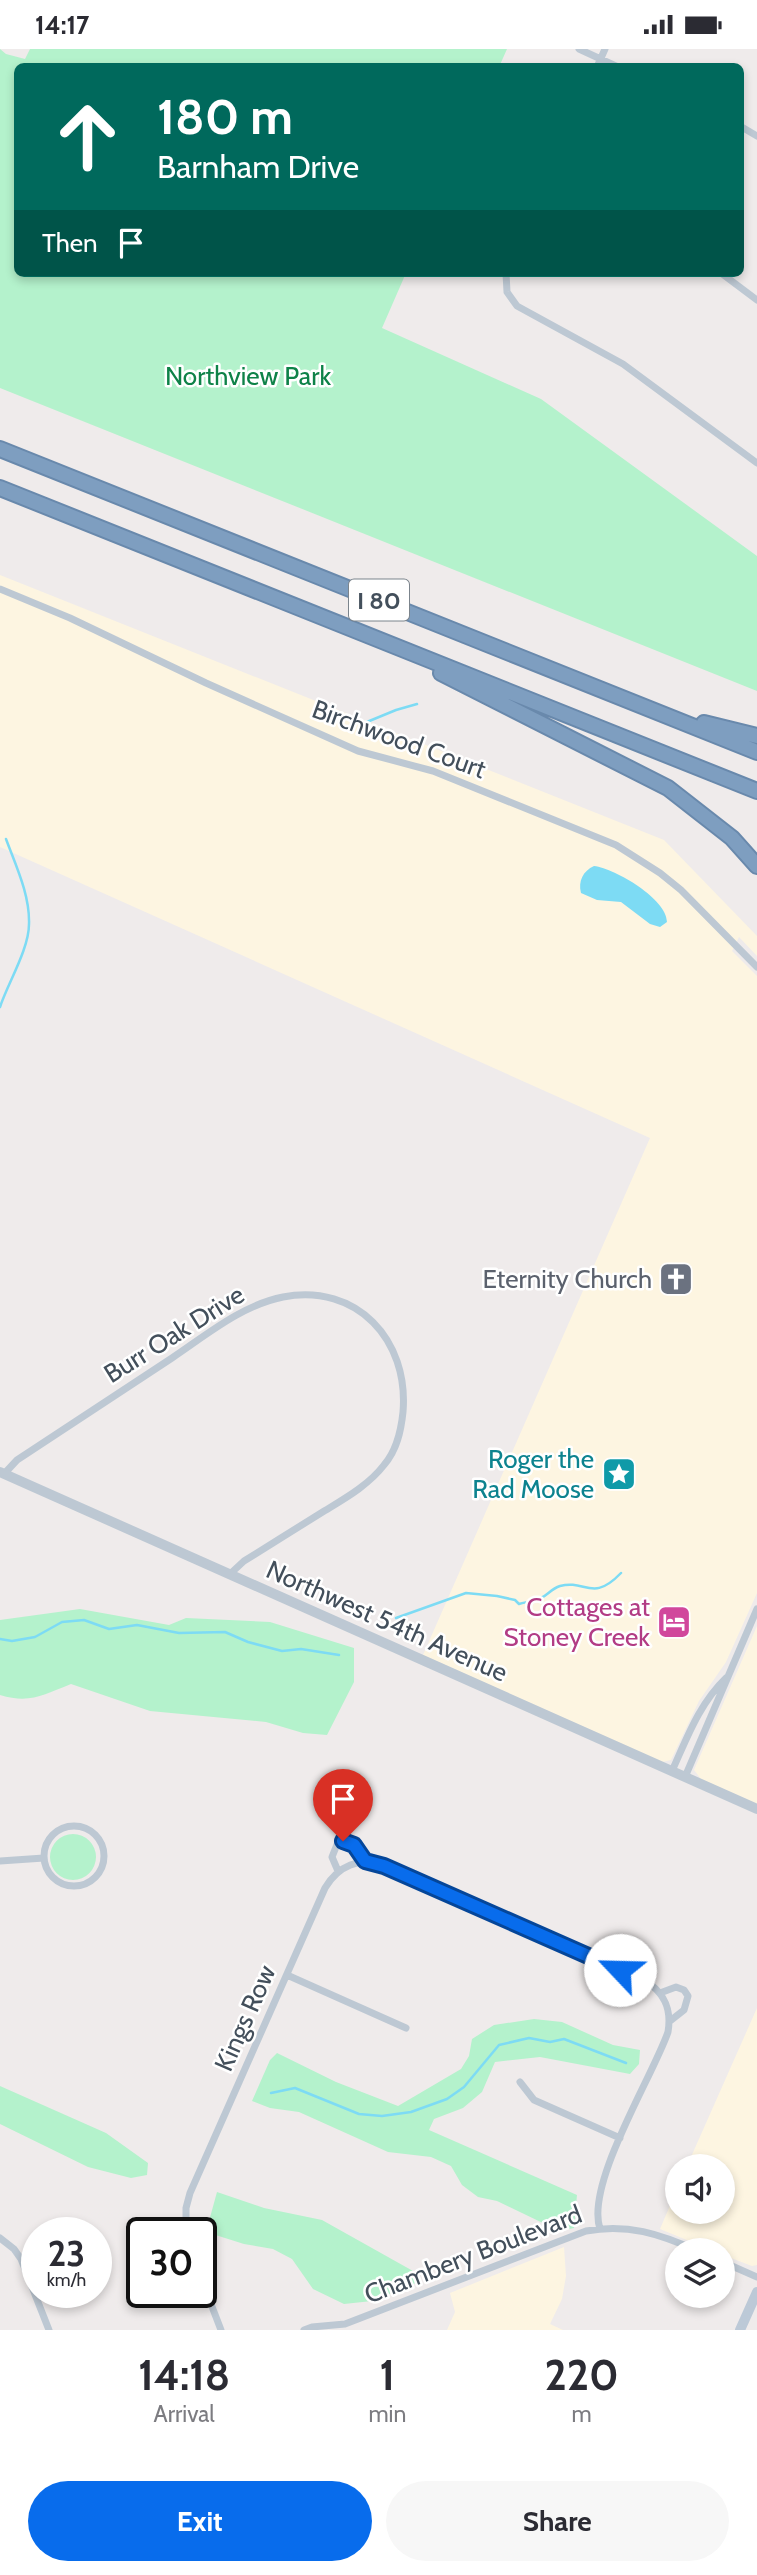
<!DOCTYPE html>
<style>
body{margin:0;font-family:Cabin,sans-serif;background:#f7f7f7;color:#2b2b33;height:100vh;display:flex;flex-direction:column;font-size:26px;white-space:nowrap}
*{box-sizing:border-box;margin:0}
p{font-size:23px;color:#7c7c81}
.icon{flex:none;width:38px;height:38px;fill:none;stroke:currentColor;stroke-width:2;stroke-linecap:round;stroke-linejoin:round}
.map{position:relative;height:2281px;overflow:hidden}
.panel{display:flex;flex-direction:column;background:#fff;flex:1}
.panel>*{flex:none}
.banner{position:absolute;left:14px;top:14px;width:730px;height:214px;border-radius:10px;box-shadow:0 4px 10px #0003;background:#00695c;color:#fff;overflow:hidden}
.buttons{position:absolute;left:665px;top:2105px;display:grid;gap:14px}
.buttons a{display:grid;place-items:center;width:70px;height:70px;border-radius:50%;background:#fff;box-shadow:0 4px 10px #0003;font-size:35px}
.speed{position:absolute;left:21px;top:2168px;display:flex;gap:14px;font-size:35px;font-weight:700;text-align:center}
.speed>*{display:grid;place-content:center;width:91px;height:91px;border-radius:50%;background:#fff;box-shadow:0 4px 10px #0003;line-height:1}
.speed small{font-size:18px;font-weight:400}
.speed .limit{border:4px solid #111;border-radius:10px;background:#fff;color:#111}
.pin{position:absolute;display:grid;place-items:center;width:60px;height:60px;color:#fff;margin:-72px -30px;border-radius:50% 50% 50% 0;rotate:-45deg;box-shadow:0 0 7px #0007}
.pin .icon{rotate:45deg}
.me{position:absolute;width:77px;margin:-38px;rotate:294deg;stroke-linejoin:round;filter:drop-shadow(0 0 5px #0008)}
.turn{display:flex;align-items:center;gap:24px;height:147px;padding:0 28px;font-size:32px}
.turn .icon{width:91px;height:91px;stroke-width:2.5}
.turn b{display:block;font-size:49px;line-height:60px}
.then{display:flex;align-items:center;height:66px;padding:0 28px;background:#0003;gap:14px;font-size:26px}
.eta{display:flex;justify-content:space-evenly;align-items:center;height:119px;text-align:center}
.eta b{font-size:42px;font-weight:700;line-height:49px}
.button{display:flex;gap:14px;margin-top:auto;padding:14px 28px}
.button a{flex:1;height:80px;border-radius:42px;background:#086cec;color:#fff;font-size:28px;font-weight:700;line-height:80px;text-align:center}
.button a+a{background:#f7f7f7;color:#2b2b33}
.status{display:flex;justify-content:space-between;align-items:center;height:49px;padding:0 35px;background:#fff;direction:ltr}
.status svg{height:19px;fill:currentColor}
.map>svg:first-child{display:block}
.commercial{fill:#fdf5e1}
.green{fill:#b4f2cc}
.water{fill:#7ddbf4}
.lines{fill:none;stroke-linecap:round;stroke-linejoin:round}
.stream{stroke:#7ddbf4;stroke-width:2.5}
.motorway-casing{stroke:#6989ac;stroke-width:18}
.minor{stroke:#bdc8d3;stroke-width:7}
.tertiary{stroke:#bdc8d3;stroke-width:10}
.secondary{stroke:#bcc9d7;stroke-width:10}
.motorway{stroke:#7e9ec0;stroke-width:14}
.route-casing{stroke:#054699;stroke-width:18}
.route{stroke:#086cec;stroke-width:12}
.labels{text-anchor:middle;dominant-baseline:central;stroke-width:5;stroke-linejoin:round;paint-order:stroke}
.shield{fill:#fff;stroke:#7b848c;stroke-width:2}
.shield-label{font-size:24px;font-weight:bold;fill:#434f5b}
.park-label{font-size:26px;fill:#0e8248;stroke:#fff}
.street-label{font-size:26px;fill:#434f5b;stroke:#fff}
.worship-label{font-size:26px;fill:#5b616d;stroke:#fff;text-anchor:end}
.culture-label{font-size:26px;fill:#0d838f;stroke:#fff;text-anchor:end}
.hotel-label{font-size:26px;fill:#b23c85;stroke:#fff;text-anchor:end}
</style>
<div class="status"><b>14:17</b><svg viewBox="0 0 49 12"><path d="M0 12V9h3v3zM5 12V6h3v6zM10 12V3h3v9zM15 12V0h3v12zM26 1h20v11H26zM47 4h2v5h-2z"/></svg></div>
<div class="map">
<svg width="757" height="2281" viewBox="0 0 757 2281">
<rect width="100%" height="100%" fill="#efebeb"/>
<path class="commercial" d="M0,526L664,791L757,887V907L739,888L732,902L757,927V1544L726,1613L699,1652L671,1711L662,1713L423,1606L650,1089L0,798Z
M757,1577V1755L701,1730L694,1721Z
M757,1959V2216L752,2217L723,2206V2202L711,2201L660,2180L677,2140V2163H723V2118L687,2117Z
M564,2198L566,2227L562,2250L550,2275L563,2281H447L455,2263L450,2244Z"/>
<path class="green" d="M0,0L6,5L25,10L30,0H507L499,18H18V224H406L382,279L541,350L757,507V642L0,339Z
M80,1560L169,1576L186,1569L270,1573L354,1599V1633L327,1686L303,1684L266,1673L150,1662L71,1635C43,1646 30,1655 0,1646V1571Z
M50 1808a23 23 0 1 1 46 0a23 23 0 1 1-46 0Z
M534,1970L562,1973L613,1996L640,2001L639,2015L630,2025L540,2008L495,2013L482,2043L463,2059L434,2070L429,2081L577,2146L574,2179L554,2183L549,2177L497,2152L478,2148L462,2136L451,2117L431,2108L388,2103L299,2063L270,2059L252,2052L270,2011L277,2004L336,2033L398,2057L461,2020L469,2007L472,1990L494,1976Z
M0,2037L106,2084L148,2114L147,2126L131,2129L88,2118L0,2075Z
M217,2143L264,2159L322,2171L413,2222L418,2233L372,2252L344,2255L313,2240L292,2210L273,2200L244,2195L206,2183Z"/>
<path class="water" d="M594,817C616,820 667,850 667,873L660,878L650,875L621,853L597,851L581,844C578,832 583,822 594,817Z"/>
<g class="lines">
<path class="stream" d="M362,675L396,661L417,655
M0,958C8,934 29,900 29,875C30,846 16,817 6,790
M396,1569L466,1544L497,1547L515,1551L519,1555C526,1553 534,1552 541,1549C548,1546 551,1540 560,1537C586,1530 592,1554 621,1524
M0,1590L12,1592L35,1588L62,1573L84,1571L109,1580L137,1576L179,1584L225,1583L248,1593L282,1602L301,1600L339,1606
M271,2044L295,2039L359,2065L382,2067L411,2063L447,2050L464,2038L499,1996L529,1989L550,1993L564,1990L626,2014"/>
<g class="motorway-casing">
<path id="motorway" d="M0,400L757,703
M0,439L757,742
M441,624L668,739L732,789L757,817
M704,674L757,687"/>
</g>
<path class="minor" d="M579,0L618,18
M597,18L605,0
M740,77L757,87
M506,224L507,243L517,257L623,315L757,414
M721,224L757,251
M0,540L70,569L206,634L358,702L433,722L616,796L660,824L681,841L757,918
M4,1425L17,1411C68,1377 120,1343 172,1309C205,1287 242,1256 283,1248C357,1234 409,1291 403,1363C401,1382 397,1401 384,1416C368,1437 342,1451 321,1464C295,1480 270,1496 244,1512L230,1525
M672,1722C687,1689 699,1655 726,1629
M685,1728L757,1560
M44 1807a30 30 0 1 1 60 0a30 30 0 1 1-60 0Z
M0,1812L44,1809
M338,1822L332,1808L338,1793C352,1790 359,1801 365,1812
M287,1926L406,1979
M660,1944L676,1938L684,1941L688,1947L684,1961L670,1972
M520,2033L534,2051L620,2089
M186,2184V2159L190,2144L325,1839C338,1817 360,1807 384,1817L644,1931C664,1943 672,1959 668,1983C652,2029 585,2135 600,2180
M0,2189L14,2200L21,2210L49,2281
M723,2213L757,2228
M201,2229L221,2281
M304,2281L312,2278L345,2275L586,2182C627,2174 660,2185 698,2202"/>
<path class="tertiary" d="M0,1423L757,1760"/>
<path class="secondary" d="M740,2281L757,2243"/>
<use href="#motorway" class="motorway"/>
</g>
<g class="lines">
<g class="route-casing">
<path id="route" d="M343,1792L354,1796L365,1812L384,1817L620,1921"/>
</g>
<use href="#route" class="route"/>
</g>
<defs>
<g id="church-square" transform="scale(1.75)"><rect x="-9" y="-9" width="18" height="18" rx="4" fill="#6b7280" stroke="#fff"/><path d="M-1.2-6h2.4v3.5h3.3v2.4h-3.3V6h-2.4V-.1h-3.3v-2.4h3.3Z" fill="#fff"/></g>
<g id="sight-square" transform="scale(1.75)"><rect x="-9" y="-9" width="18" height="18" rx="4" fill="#0f9aa8" stroke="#fff"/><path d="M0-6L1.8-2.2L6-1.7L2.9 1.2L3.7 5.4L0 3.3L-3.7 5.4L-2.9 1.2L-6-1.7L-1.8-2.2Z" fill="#fff"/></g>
<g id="hotel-square" transform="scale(1.75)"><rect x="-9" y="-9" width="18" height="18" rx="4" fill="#d1479c" stroke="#fff"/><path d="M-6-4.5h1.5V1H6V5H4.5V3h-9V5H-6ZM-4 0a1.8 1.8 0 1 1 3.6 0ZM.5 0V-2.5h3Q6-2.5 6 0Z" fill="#fff"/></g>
</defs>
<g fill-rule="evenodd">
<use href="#church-square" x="676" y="1230"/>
<use href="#sight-square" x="619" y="1425"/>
<use href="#hotel-square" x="674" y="1573"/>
</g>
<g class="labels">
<rect class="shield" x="349" y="530.5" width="60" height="41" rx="5"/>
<g class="shield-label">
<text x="379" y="551">I 80</text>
</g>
<g class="park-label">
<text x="248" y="327">Northview Park</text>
</g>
<g class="street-label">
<text transform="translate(399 690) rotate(20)">Birchwood Court</text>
<text transform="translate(174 1285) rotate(-32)">Burr Oak Drive</text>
<text transform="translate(387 1572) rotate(24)">Northwest 54th Avenue</text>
<text transform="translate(245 1969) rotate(-66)">Kings Row</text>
<text transform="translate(473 2205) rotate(-21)">Chambery Boulevard</text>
</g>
<g class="worship-label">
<text x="652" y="1230">Eternity Church</text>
</g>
<g class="culture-label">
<text x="594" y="1410">Roger the<tspan x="594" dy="30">Rad Moose</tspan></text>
</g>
<g class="hotel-label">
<text x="650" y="1558">Cottages at<tspan x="650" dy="30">Stoney Creek</tspan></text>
</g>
</g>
</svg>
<div class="buttons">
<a><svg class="icon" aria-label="sound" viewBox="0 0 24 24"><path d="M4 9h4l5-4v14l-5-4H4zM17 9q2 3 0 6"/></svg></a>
<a><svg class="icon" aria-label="layers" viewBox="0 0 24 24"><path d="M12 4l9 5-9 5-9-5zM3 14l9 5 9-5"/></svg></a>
</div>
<div class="speed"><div>23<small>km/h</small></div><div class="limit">30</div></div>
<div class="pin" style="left:343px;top:1792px;background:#d93025"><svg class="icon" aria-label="arrive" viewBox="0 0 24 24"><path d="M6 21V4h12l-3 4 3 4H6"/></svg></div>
<svg class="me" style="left:620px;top:1921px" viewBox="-20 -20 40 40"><circle r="19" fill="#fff"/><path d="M0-13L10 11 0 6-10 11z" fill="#086cec"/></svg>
<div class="banner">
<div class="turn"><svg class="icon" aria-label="ahead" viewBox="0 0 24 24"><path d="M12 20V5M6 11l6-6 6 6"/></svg><div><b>180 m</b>Barnham Drive</div></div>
<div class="then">Then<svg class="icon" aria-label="arrive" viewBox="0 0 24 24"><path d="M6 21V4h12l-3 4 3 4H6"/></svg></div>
</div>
</div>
<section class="panel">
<div class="eta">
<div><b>14:18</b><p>Arrival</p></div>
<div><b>1</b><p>min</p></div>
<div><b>220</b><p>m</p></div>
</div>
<div class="button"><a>Exit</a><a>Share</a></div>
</section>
